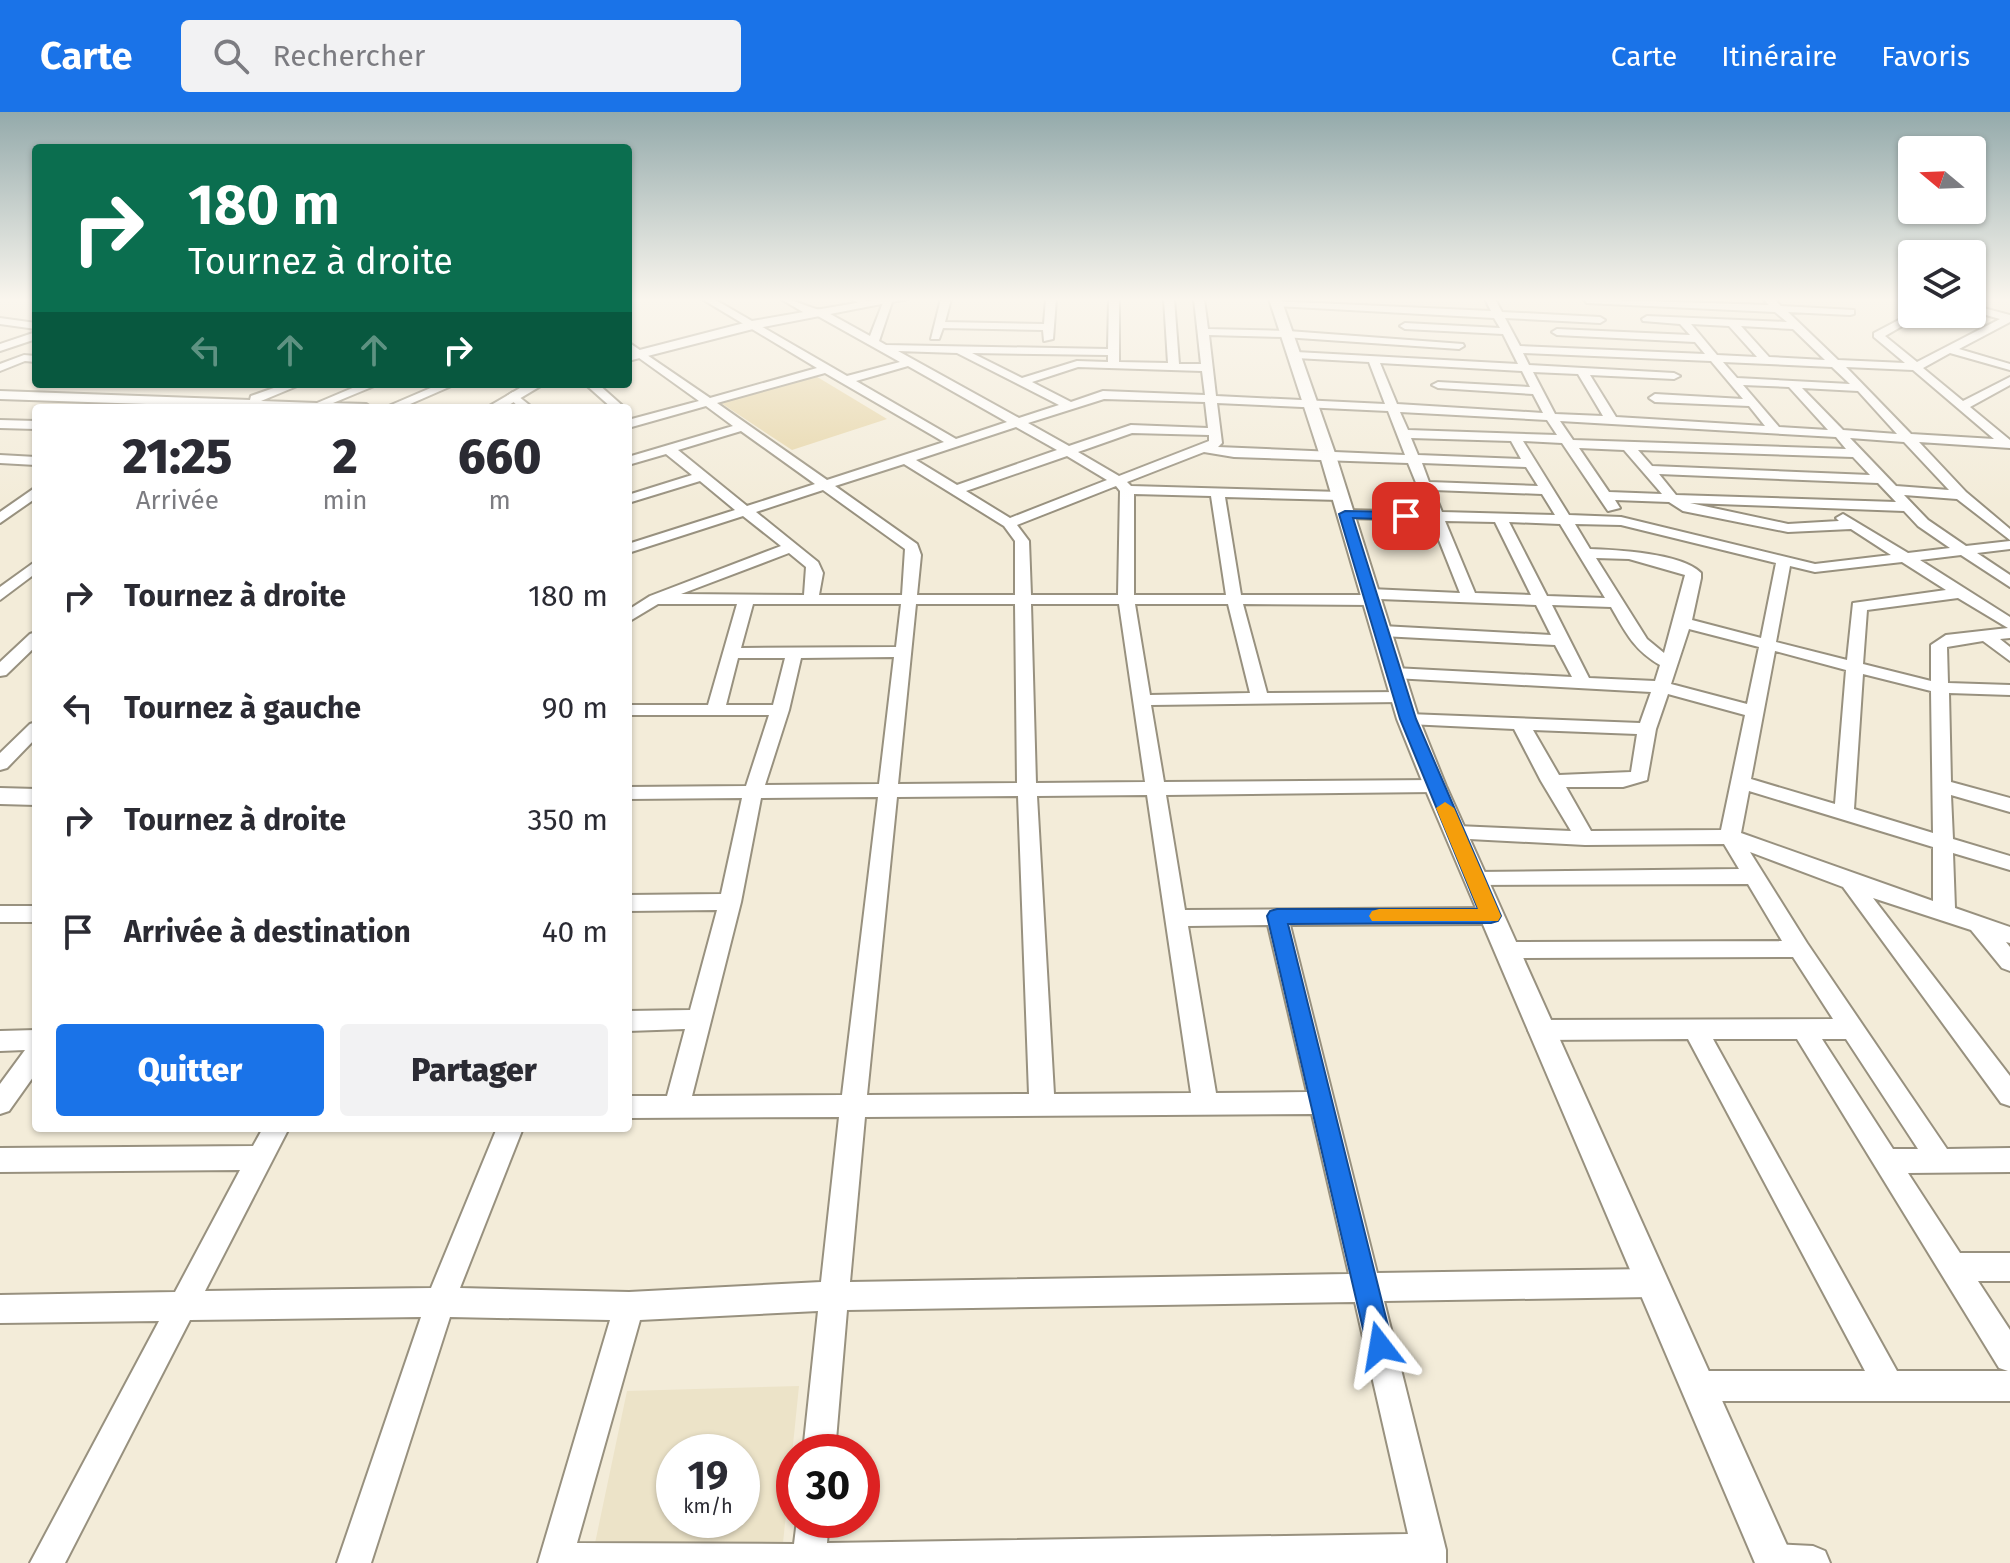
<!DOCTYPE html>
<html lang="fr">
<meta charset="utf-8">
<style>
body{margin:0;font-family:"Fira Sans",sans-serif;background:#f2f2f3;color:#2b2b33;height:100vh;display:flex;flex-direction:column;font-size:30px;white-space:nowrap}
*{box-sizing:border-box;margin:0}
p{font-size:26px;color:#7c7c81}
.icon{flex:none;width:44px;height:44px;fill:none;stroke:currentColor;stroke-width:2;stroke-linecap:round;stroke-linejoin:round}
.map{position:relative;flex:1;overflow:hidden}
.drawer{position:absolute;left:32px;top:292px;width:600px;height:728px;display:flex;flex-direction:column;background:#fff;border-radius:8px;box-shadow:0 2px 6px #0004}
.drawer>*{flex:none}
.guide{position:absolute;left:32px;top:32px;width:600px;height:244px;border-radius:8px;box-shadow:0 2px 6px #0004;background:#0b6e4f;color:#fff;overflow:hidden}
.needle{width:52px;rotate:289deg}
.fabs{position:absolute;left:1898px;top:24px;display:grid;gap:16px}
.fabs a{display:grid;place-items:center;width:88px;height:88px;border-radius:8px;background:#fff;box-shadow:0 2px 6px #0004;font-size:40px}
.speed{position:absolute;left:656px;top:1322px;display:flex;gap:16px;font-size:40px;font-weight:700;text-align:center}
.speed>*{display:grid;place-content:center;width:104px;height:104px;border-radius:50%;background:#fff;box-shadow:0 2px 6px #0004;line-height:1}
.speed small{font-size:20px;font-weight:400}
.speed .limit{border:12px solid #d22;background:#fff;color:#111}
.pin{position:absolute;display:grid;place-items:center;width:68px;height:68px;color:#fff;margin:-34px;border-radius:16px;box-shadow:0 4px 12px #0006}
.me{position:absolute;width:88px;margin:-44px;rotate:346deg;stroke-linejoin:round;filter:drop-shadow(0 0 6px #0008)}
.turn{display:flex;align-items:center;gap:28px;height:168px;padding:0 24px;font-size:36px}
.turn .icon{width:104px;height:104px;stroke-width:2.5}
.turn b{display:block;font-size:56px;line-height:68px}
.lanes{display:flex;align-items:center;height:76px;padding:0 24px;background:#0003;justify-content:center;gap:40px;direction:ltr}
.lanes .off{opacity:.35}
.eta{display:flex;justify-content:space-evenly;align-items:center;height:136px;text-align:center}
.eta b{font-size:48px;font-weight:800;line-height:56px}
.button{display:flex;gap:16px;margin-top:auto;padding:16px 24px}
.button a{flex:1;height:92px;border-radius:8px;background:#1a73e8;color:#fff;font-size:32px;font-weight:800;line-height:92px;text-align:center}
.button a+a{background:#f2f2f3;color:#2b2b33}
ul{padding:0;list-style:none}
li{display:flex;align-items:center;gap:24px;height:112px;padding:0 24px}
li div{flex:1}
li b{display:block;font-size:30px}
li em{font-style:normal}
header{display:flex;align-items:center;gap:48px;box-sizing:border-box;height:112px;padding:0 40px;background:#1a73e8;color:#fff}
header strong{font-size:38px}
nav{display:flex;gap:44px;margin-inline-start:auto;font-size:28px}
.search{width:560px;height:72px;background:#f2f2f3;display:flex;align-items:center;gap:20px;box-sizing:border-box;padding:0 28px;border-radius:8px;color:#7c7c81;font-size:30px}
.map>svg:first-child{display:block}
.built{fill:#ece3c8;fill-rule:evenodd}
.green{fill:#e6d5a7}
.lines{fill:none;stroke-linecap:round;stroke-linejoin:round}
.minor-casing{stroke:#98917f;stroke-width:4}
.major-casing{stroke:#98917f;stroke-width:4}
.minor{fill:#fff;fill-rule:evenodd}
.major{fill:#fff;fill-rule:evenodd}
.route{fill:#1a73e8;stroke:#114b97;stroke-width:2}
.slow{fill:#f59e0b}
</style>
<header>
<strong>Carte</strong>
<div class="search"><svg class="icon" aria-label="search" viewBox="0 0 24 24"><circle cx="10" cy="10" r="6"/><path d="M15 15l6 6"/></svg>Rechercher</div>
<nav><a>Carte</a><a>Itinéraire</a><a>Favoris</a></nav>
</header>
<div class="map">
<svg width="2010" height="1451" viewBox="0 0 2010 1451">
<rect width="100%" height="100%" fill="#f3ecd9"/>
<path class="built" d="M799,1274L783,1431L594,1436L627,1279ZM674,1340H742V1408H674Z"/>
<path class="green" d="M814,263L887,307L792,338L721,291Z"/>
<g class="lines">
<g class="minor-casing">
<path id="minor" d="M702,187H714L847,264L900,250L816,203H808L781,187C797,187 808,197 823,198L870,224L884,188L893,187L879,229L886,233L1108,237L1109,187H1119V250L1168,251L1164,187H1174L1179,252H1201L1194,187H1204L1208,217L1288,219L1463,232L1464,234L1459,237L1284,225L1209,223L1216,284L1385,292L1369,250L1296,246L1291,243L1296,240L1518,252L1503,222L1405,217L1400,214L1405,211L1500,216L1494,206L1277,194L1273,193V189L1491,199L1485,187H1495L1502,200L1600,205L1605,208L1600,211L1505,206L1520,234L1705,242L1695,230L1557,223L1552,220L1557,217L1690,223L1680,212L1643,209L1642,207L1647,204L1787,210L1775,200L1587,191L1583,187L1769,193L1763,187H1774L1781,194L1854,198V202L1850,203L1788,200L1838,248L1905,251L1874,225V221L1912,201L1923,202L1885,224L1917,250L2000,207L1972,199V193L2010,203V210L1959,237L2010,252V258L1950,241L1923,256L1963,289L2010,265V273L1970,295L2010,328V336L1919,330L1966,380L2010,417V428L1957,387L1904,383L1928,408L1966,434L2010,429V437L1977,441L2010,463V475L1961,443L1920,448L2010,505V526L2000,527L2010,535V549L1983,529L1947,535L1948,571L2010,573V583L1949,581L1951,670L2010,686V700L1951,683L1953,727L2010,744V758L1953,741L1955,796L2010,815V831L2006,830L2010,835V859L2002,856L1971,818L1873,786L2010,964V994L2001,991L1843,775L1750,740L1807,831L1947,1037L2010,1036V1060L1908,1061L1960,1141H2010V1169H1978L2010,1218V1289H1697L1686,1285L1682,1274L1686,1263L1697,1259H1865L1688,927L1540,928L1532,925L1528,918L1532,911L1540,908L1833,907L1793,845L1506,846L1498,844L1495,838L1498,832L1506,830L1782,829L1748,772L1469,773L1466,768L1469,763L1476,760L1739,757L1724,732L1585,733L1450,726L1447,721L1457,714L1571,719L1541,669L1514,617L1408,612L1399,607L1408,602L1640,611L1651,580L1394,566L1386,561L1394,556L1572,565L1555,533L1382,524L1374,519L1382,514L1551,523L1536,493L1379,487L1372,493L1243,492L1267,581L1402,580L1411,585L1402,590L1151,593L1164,670L1435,668L1445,674L1435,680L1166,683L1185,798L1491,796L1499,798L1502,804L1499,810L1491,812L1290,813L1377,1161L1651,1157L1661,1161L1665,1171L1661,1181L1651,1185L1384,1189L1446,1438V1451H538L610,1208L450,1205L371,1451H337L421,1205L190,1208L65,1451H30L159,1209L0,1211V1183L175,1180L240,1058L0,1060V1036L253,1034L263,1016H289L205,1179L431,1176L497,1016H523L460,1176L629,1180L821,1170L839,1005L628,1006V984H667L685,917L628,919V899L690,898L717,798L628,799V783L721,782L742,686L628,687V675L746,674L769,603H628V593H708L737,492H658L628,510V498L650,484L781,434L743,404L628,441V432L735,398L700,369L628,391V383L692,363L666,342L628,353V345L733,314L706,294L628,316V308L699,289L628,238V230L710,286L817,256ZM1691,212L1729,214L1757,245L1717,243ZM1741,214L1793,217L1825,248L1769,245ZM898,239L957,241L1059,293L1019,306ZM972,241L1108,243V250L1077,249L1022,266ZM1523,241L1711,249L1743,287L1655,282L1649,286L1655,290L1749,294L1765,314L1616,305L1590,263L1674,267L1680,264L1674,261L1529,253ZM1723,250L1832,255L1850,272L1737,266ZM1380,251L1522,259L1530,275L1438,270L1432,273L1438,276L1533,282L1543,301L1397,292ZM908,254L1007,310L956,327L856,269ZM1078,255L1202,259L1205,283L1103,279L1071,290L1032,270ZM1846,255L1913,258L1994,327L1911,322ZM1533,260L1578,262L1603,304L1555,302ZM825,261L944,330L827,368L717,291ZM1743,273L1789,275L1828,318L1779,315ZM1802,276L1858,279L1897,322L1843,318ZM1104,287L1205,290L1208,316L1131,313L1069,334L1028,311ZM1217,291L1388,299L1405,343L1218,335L1222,331ZM1400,300L1547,308L1557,323L1408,318ZM1560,309L1836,325L1846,337L1573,328ZM1016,315L1057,338L957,373L916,348ZM741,319L815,372L747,394L678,338ZM1132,321L1209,323V329L1119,364L1078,340ZM1411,326L1511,329L1521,347L1418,343ZM1850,326L1904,330L1949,378L1896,374ZM1523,329L1562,331L1608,399L1620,396L1615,388L1669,390L1683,399L1788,420L1851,417L1891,443L1815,452L1621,405L1569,403ZM1579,336L1624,338L1662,382L1609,380ZM1638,338L1853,345L1870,363L1652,354ZM1204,340L1234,345L1408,351L1428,400L1345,398L1338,402L1345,406L1431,408L1460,481L1370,477L1365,479L1363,483H1241L1225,385L1340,388L1347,384L1340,380L1131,374L1127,370ZM1067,344L1107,368L1010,406L966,379ZM1422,351L1526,355L1538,374L1429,370ZM904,352L1004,414L1015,429V483H917L921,443L917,432L835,374ZM1659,362L1878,371L1896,390L1676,383ZM1116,374L1120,379L1118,483H1031L1029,429L1017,413ZM823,378L905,437L902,483H819L823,461L818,450L756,400ZM1433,378L1542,382L1555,403L1442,400ZM1134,382L1211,384L1226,483H1134ZM1690,391L1904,399L1918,414L1950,436L1908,441L1843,402L1836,406L1839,409L1788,412ZM1445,409L1495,410L1531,483L1475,481ZM1509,410L1560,412L1605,486L1547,484ZM1575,412L1621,413L1776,451L1761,526L1692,508L1701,466V461C1682,441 1617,438 1590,437ZM789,441L806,455L804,483L681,482ZM1596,446L1629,447L1685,463L1664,541L1647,527ZM1902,450L1946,478L1853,491L1847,548L1776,530L1790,454L1815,460ZM1958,486L2008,516L1946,523L1931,533V569L1863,552L1867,498ZM753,492H901L896,535L741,536ZM916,492H1015L1017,671L898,672ZM1031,492H1119L1145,670L1036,671ZM1135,492H1228L1250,581L1150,583ZM1552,493L1611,495C1626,521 1634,538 1660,553L1655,569L1589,566ZM1689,517L1759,535L1747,592L1671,572ZM1775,539L1846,558L1835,692L1751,667ZM894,545L879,672L765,673L789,598L801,546ZM738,546H785L773,593H726ZM1863,562L1931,579L1933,721L1854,697ZM1668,582L1745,603L1721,718L1591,719L1566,675H1623L1647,668L1656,617ZM1533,618L1637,622L1631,660L1559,663ZM1749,679L1933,735V789L1741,721ZM1147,683L1191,981L1054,982L1037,684ZM1018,684L1029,982L867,983L897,685ZM878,685L842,983L692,984L741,790L761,686ZM1268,813L1307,980L1216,981L1188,814ZM1713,927H1797L1999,1256L2008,1259H1897ZM1822,927H1846L1918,1037H1893ZM1312,1002L1349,1162L850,1170L865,1005ZM1355,1190L1408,1422L827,1431L829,1408H797L794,1432L577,1431L640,1208L818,1199L803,1340H835L847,1198Z
M851,187H864L869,191L864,194Z
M941,187H951L945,210L1044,212L1046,187H1056L1053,227L1044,229L1043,218L943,216L939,227H931Z
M0,206L36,211V217L0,212Z
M36,220V227L0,239V232Z
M24,243L36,244V250L25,249L0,259V252Z
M285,272H302L261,289L317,291L362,272H379L333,291L366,292L372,296H266L0,287V279L250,288L251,284Z
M440,272H456L401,296H384Z
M585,272H598L625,296H612Z
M513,280L533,296H520L507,284Z
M0,308L36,309V317L0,316Z
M0,343L36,345V353L0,351Z
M36,375V386L0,411V400Z
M36,449V461L0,488V475Z
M36,520V534L6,563L0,564V550L30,522Z
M36,610V626L7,656L0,658V641L30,612Z
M0,794H36V810H0Z
M36,918V961L9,999L0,1002V972L25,938L0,939V919Z
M1774,1432L1813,1434L1825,1439L1830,1451H1758L1762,1437Z"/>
</g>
<g class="major-casing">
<path id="major" d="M879,187H907L753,217L628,249V241L752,209Z
M1269,187H1281L1336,344L1419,607L1446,674L1795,1451H1755L1424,674L1397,607L1320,344Z
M527,272H544L504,296H486Z
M0,676L36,677V693L0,692Z"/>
</g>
<use href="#minor" class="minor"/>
<use href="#major" class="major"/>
</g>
<linearGradient id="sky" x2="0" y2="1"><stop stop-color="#94aaab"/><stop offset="0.48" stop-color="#faf6ee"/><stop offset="1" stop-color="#faf6ee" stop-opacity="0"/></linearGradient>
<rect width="2010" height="390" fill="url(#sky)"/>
<path class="route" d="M1345,399L1406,400L1412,404L1406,408L1353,406L1416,607L1501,804L1498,809L1491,811L1288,812L1393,1234L1389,1243L1380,1247L1371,1243L1367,1234L1267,804L1270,799L1277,797H1478L1400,607L1339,402Z"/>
<path class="slow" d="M1445,690L1454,696L1501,804L1498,809H1372L1369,804L1372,799L1379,797H1478L1436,696Z"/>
</svg>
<div class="fabs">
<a><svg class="needle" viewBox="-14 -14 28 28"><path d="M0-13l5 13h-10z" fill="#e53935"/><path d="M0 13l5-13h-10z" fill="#7c7c81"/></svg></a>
<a><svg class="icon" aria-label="layers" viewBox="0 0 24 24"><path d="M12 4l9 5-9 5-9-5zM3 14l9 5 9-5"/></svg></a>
</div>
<div class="speed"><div>19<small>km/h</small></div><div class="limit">30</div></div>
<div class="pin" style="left:1406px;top:404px;background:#d93025"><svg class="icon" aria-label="arrive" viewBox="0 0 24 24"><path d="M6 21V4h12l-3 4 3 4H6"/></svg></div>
<svg class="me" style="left:1380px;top:1234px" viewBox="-20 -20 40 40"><path d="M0-17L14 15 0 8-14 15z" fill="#1a73e8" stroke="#fff" stroke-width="4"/></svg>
<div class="guide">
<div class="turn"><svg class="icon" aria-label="right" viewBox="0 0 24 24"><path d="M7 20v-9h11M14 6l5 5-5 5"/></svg><div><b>180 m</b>Tournez à droite</div></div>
<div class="lanes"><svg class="icon off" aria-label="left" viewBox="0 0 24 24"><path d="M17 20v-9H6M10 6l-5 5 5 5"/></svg><svg class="icon off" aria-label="ahead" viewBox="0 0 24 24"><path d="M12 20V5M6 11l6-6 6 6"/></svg><svg class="icon off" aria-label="ahead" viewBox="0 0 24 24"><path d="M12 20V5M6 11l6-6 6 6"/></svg><svg class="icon" aria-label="right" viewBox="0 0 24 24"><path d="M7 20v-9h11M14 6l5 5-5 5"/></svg></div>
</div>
<section class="drawer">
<div class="eta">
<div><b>21:25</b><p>Arrivée</p></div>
<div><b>2</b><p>min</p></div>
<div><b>660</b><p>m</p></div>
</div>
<ul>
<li><svg class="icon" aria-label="right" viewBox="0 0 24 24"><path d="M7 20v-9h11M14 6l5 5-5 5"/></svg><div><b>Tournez à droite</b></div><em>180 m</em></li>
<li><svg class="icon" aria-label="left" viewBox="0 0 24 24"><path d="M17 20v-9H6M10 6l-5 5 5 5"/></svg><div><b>Tournez à gauche</b></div><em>90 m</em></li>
<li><svg class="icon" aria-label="right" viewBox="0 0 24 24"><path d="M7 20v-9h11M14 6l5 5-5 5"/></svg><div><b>Tournez à droite</b></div><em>350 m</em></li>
<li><svg class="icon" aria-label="arrive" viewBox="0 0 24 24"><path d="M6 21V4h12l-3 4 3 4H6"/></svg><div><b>Arrivée à destination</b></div><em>40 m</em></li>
</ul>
<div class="button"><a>Quitter</a><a>Partager</a></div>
</section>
</div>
